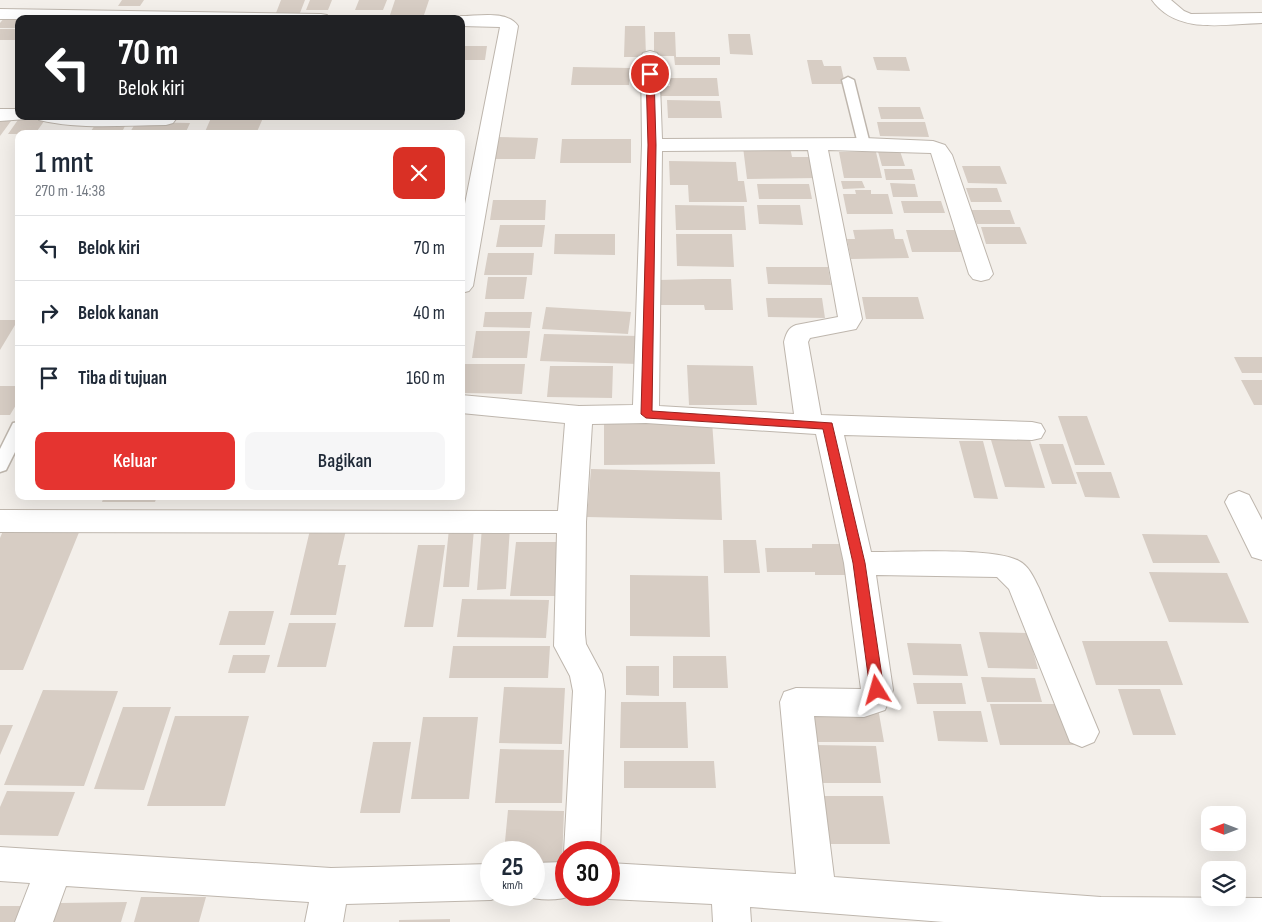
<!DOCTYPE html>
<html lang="id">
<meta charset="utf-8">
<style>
body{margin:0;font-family:"Sofia Sans Condensed",sans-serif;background:#f6f6f7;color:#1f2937;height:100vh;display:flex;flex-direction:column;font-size:19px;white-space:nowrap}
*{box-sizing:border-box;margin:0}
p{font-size:16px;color:#747a83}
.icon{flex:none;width:28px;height:28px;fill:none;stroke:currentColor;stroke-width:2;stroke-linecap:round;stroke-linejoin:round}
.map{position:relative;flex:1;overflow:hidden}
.side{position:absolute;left:15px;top:130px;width:450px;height:370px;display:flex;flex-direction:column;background:#fff;border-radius:10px;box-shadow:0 5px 20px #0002}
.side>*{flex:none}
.top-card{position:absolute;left:15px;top:15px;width:450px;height:105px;border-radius:10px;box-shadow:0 5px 20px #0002;background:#202124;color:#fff;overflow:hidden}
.needle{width:32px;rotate:270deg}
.buttons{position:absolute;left:1201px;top:806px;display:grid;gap:10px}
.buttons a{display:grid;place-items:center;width:45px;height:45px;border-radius:10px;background:#fff;box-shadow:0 5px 20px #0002;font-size:25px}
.speed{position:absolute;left:480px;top:841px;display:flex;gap:10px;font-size:25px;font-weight:700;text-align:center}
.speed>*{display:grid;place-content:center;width:65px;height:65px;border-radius:50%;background:#fff;box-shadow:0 5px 20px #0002;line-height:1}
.speed small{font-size:12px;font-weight:400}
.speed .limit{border:8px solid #d22;background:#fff;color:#111}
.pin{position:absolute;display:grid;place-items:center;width:42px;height:42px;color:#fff;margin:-21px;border:2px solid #fff;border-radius:50%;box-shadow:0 1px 5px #0007}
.me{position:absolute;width:55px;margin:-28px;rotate:352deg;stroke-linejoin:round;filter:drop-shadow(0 0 4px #0008)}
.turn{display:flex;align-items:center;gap:18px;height:105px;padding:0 20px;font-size:22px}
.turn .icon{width:65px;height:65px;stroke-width:2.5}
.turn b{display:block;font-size:35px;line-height:42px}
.round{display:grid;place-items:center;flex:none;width:52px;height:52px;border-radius:10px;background:#f6f6f7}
.headline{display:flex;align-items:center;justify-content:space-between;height:85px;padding:0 20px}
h1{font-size:30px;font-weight:600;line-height:38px}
.primary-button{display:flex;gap:10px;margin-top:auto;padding:10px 20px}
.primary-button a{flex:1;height:58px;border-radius:10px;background:#e53430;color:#fff;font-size:20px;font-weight:600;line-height:58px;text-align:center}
.primary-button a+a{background:#f6f6f7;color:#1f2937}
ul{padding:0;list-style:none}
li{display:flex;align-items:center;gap:15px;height:65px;padding:0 20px;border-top:1px solid #e0e1e3}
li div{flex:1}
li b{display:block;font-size:19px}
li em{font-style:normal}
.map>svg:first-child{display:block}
.building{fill:#d7cdc4}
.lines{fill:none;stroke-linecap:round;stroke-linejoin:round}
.lane-casing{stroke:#beb6ad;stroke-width:3}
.street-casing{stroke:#beb6ad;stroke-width:2}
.lane{fill:#fff;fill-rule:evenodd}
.street{fill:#fff;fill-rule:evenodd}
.route{fill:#e53430;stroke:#95221f}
</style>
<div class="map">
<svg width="1262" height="922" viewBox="0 0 1262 922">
<rect width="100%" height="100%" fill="#f3efea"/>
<path class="building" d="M122,0H144L140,6H118Z
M281,0H305L300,13H276Z
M310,0H332L328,10H306Z
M359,0H387L383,10H355Z
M395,0H429L424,15H390Z
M5,17H19V28H0V23Z
M625,26H645L646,57H624Z
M0,29H19V40H0Z
M654,32H675L676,57H720V65H675L674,56H654Z
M728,34H750L753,55L730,54Z
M461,46H487L485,60H461Z
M873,57H906L910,71L877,70Z
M807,60H822L824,66H841L845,84H812Z
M573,67L630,68L629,85H571Z
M669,78H717L719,96H658L657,86H670Z
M667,100L720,101L722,118H668Z
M878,107H920L924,119H881Z
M0,116L14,117L0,136Z
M20,117H47L35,134H8Z
M211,118H263L256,134H204Z
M97,122H127L121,134H89Z
M136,122L190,123L185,134H129Z
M877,122H925L929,137L880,136Z
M497,137L538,138L535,159H493Z
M562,139H631V163H560Z
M743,147H790L792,157H813L817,178L747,179Z
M877,148H899L905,166H882Z
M839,152H876L882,178H844Z
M669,161L736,162L738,181H744L747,202H689L688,185H670Z
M962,166H1000L1007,184L968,183Z
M884,169H912L915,180H886Z
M841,181H862L865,188L843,189Z
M890,183L915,184L918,197H893Z
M757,184H809L812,199H759Z
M966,188H997L1002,202H971Z
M855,190H871V194H888L893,214H847L843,194H856Z
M493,200H546L545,220H490Z
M901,201H941L945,213H904Z
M675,205L744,206L746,230H676Z
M757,205H800L803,225L759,224Z
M971,210H1010L1015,224H977Z
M500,225H545L542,247H496Z
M981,227H1020L1027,244H986Z
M893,229L895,239H903L909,258L851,259L847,239H855L853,230Z
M906,230H957L963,252H912Z
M555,234H615V255L554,254Z
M676,234H732L734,267L677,266Z
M488,253H534L532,275H484Z
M766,267H828L831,285L768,284Z
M488,277H527L524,299H485Z
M703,279H731L733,310H705L704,305H659L658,280Z
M862,297H918L924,319H866Z
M766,298H822L825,318L768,317Z
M546,307L631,312L628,334L542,329Z
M485,312H532L530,328L483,327Z
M0,320H18L0,350Z
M476,331H530L527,358H472Z
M544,334L639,336L638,364L540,361Z
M1234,357H1262V373H1242Z
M463,364H525L522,394L461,393Z
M687,365L753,366L757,405H689Z
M550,366H613L612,398L547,397Z
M1241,380H1262V405H1254Z
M0,386H19V400L10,415H0Z
M1058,416H1087L1105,465H1075Z
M712,421L715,464L604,465V422Z
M991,440H1030L1045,488L1005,487Z
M959,441H983L998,499L974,498Z
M1039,444H1063L1077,484H1052Z
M591,469L720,472L722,520L587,517Z
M1076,472H1111L1120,498L1085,497Z
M104,496H157L155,502H102Z
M82,525L23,670H0V538L5,526Z
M482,527H510L506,589L477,590Z
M449,529H474L469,587H443Z
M310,530H346L338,565H346L336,615H290Z
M1142,534L1207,535L1220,563H1153Z
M723,540H756L760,573H724Z
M516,542H559L556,596H510Z
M812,544H847L852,575H815V572H767L765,548H812Z
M418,545H445L433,627H404Z
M1149,572L1227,573L1249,623L1169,622Z
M630,575L708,576L710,637L630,636Z
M462,599L549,600L546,638L457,637Z
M229,611H274L265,645H219Z
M289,623H336L326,667H277Z
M979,632L1028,633L1038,669L988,668Z
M1082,641H1167L1183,685H1096Z
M907,643L961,644L968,676L913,675Z
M453,646H550L548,678H449Z
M233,655H270L265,673H228Z
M673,656H726L728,688H673Z
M626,666H659V696L626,695Z
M981,677L1035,678L1042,702H987Z
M913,683H962L966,704H917Z
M504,687L565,688L562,744L499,743Z
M1118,689H1160L1176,735H1133Z
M43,690L118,691L84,786L4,785Z
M621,702H686L688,748H620Z
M990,704H1066L1078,745H1000Z
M123,707H171L144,790L94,789Z
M810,707L878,708L884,742H814Z
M933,711H981L988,742L938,741Z
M175,716H249L225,806H147Z
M423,717H478L469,799H411Z
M0,725H13L0,755Z
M373,742H411L400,813H360Z
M815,745L876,746L881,783H820Z
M500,749L564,750L562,803H495Z
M624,761H714L716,788H624Z
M7,791L75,792L58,836L0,835V807Z
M821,796H883L890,844H827Z
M508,810L564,811L562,863H534V852H504Z
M141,897H206L199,922H134Z
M127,902L121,922H53L60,903Z
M0,906H30L25,922H0Z
M450,919V922H399V920Z"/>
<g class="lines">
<g class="lane-casing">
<path id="lane" d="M848,77L854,80L870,144L868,147H860L858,144L842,80Z
M19,422V444L6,470L0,472V449L13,423Z"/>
</g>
<g class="street-casing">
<path id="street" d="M1152,0H1171L1184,11L1191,14L1262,13V23C1225,24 1177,35 1152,0Z
M0,9L321,14L327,15L330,19H0Z
M461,16C479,16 507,10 518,26L473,286L469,291L461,293V224L500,27L461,26V19H454Z
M650,51L657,53L659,57L662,139L864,138L933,141L945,145L952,155L993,274L989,279L981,281L973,279L969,274L931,153L828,150L862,319L856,329L810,338L808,342L821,415L1032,422L1041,424L1045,431L1041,438L1032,440L844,435L871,552C902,552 996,547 1019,561C1029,566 1034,578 1039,588L1099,732L1094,742L1082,747L1070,742L1009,589L997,577L876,575L893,690L885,710L864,717L814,716L834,877L1101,897L1262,898V922H944L750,907L751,922H713L712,904L609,899L599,895H609V863L796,874L780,702L784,692L796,688L861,689L844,563L816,434L646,423L592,424L586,522L585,634L586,644L602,674L605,691L600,852H566V857L564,852L573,691L570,676L554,646L557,533L0,532V510L558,511L565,423L461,413V395L579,406L633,405L642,145L641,57L643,53ZM808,150L838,317L796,325C788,328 786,334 784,342L794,414L659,406L662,151Z
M0,109H19V116H28L26,119L0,121Z
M36,116H174L176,119L173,123L166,125C124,125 80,130 39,120Z
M1239,491L1249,495L1262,520V560L1252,557L1225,502L1229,495Z
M0,847L331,868L491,864V895H503L491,900L346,904L343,922H305L309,902L66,886L53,922H15L30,883L0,881Z
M566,862V895H573C559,901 538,901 524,895H534V863Z"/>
</g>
<use href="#lane" class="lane"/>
<use href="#street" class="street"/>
</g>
<path class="route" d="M650,72L654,74L656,145L652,411L832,423L865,563L884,690L882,694L877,696L872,694L870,690L853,563L823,429L646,418L641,414L648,145L646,74Z"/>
</svg>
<div class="buttons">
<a><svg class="needle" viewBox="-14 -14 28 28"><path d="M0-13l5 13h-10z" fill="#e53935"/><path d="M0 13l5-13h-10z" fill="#747a83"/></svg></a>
<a><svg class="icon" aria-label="layers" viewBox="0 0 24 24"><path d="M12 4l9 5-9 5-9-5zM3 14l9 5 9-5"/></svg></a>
</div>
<div class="speed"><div>25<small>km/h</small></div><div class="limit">30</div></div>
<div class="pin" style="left:650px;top:74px;background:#d93025"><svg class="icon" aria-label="arrive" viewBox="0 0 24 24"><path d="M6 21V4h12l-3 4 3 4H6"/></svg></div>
<svg class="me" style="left:877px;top:690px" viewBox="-20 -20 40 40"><path d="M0-17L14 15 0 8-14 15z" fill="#e53430" stroke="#fff" stroke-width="4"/></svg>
<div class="top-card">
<div class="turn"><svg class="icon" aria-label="left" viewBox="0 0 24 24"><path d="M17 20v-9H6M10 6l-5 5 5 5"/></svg><div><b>70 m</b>Belok kiri</div></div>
</div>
<section class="side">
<div class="headline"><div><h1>1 mnt</h1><p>270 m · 14:38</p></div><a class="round" style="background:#d93025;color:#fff"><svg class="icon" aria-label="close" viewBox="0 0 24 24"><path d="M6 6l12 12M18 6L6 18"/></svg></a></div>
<ul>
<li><svg class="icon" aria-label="left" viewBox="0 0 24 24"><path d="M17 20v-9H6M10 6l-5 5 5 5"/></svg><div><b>Belok kiri</b></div><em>70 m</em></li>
<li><svg class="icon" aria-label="right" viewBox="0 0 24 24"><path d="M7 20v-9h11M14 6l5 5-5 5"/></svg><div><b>Belok kanan</b></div><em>40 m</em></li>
<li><svg class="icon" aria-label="arrive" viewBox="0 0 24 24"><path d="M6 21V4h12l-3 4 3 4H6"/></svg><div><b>Tiba di tujuan</b></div><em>160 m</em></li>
</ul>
<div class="primary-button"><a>Keluar</a><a>Bagikan</a></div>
</section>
</div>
